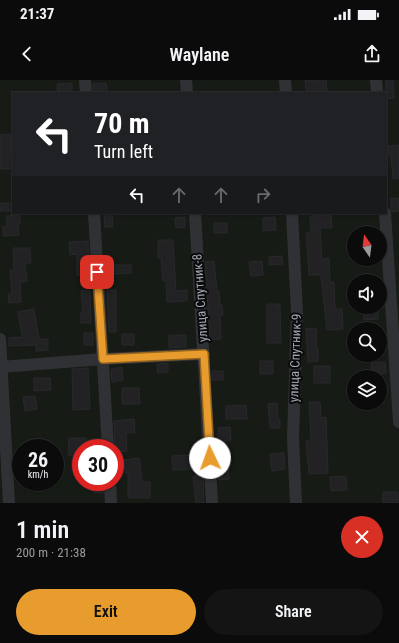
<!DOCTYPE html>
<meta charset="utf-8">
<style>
body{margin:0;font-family:"Roboto Condensed",sans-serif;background:#141415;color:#f1f3f6;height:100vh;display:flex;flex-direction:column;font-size:15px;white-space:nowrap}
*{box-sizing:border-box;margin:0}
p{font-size:13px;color:#9a9b9d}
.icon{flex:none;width:22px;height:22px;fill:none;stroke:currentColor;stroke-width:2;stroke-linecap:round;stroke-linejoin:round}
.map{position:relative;height:423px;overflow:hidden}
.drawer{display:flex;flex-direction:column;background:#0b0b0c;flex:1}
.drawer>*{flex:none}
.hud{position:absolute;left:12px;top:12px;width:375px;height:122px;border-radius:0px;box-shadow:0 1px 3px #0004,0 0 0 1px #2b2b2d;background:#202124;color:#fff;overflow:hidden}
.needle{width:26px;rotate:346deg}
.tools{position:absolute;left:347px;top:146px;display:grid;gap:8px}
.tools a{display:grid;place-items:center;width:40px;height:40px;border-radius:50%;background:#0b0b0c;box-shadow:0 1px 3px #0004,0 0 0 1px #2b2b2d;font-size:20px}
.speed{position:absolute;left:12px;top:359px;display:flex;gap:8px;font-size:20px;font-weight:700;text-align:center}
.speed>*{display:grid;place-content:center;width:52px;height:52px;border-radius:50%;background:#0b0b0c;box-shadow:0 1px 3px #0004,0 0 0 1px #2b2b2d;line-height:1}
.speed small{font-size:10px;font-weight:400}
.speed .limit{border:6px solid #d22;background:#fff;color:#111}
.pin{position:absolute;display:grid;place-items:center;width:34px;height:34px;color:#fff;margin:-17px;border-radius:8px;box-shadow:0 2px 6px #0006}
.me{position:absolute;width:44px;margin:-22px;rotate:357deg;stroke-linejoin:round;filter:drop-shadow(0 0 3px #0008)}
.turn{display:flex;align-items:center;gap:14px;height:84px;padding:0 16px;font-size:18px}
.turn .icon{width:52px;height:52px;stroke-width:2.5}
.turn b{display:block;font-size:28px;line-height:34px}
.lanes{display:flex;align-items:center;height:38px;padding:0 16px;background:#0003;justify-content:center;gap:20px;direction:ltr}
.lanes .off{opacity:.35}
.round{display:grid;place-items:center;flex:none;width:42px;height:42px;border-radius:21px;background:#141415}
.headline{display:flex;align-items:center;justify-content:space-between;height:68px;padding:0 16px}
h1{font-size:24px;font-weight:600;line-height:30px}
.action{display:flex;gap:8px;margin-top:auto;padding:8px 16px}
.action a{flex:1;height:46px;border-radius:24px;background:#e99c2e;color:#111;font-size:16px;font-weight:600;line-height:46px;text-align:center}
.action a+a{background:#141415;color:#f1f3f6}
.status{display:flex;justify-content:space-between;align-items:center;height:28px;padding:0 20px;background:#0b0b0c;direction:ltr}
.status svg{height:11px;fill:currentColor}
header{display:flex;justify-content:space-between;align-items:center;height:52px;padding:0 16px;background:#0b0b0c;font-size:18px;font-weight:600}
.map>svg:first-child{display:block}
.green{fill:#161b16;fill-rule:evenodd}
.building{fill:#222224;stroke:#29292c}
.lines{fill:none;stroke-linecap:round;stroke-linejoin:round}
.minor{stroke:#303135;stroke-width:12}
.route-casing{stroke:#97651e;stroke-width:10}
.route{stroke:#e99c2e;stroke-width:7}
.labels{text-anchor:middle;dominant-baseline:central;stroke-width:4;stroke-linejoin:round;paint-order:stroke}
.street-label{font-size:13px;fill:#a1a7b1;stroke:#0a0a0b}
</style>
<div class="status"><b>21:37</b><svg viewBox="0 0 49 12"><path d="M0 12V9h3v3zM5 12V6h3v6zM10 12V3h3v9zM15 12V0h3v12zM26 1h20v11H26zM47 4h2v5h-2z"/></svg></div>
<header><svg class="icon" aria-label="back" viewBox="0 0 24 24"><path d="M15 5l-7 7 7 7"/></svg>Waylane<svg class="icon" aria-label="share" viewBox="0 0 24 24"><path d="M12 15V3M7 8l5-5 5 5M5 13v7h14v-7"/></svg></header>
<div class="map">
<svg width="399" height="423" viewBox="0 0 399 423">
<rect width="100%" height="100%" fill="#0f0f10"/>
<path class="green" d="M0,0H399V423H0ZM13,13H386V133H13ZM354,153H380V179H354ZM354,201H380V227H354ZM354,249H380V275H354ZM354,297H380V323H354ZM21,368H55V402H21ZM81,368H115V402H81Z"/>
<path class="building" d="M305,0H326L327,12L306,13Z
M386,0H393L394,18L386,19Z
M72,3V13H58L57,4Z
M106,3L107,13H93V4Z
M10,54L12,89H0V55Z
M399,65V98L393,99L391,76H389L388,66Z
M399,118V131L392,132L390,119Z
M0,123H13V131H0Z
M104,134H112L113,147H105Z
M20,135V143H18L19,155L3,156V147L7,146L6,136Z
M331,135L332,148H320L322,179L329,178L330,202H334L335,229H342L343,249L327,250L321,195H309L306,153H311L310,136Z
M185,137V147L176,148L175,138Z
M275,137L276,150L263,151V138Z
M214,143H227V153H214Z
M158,160H173L176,211L187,210V221L167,222L166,201H163L161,178H158Z
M88,161L89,195H77V174L70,175L69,162Z
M13,168H30L31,183H25L27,201L20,202L21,222L9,223L8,214L12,213L10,191L14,190Z
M282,176L283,184L269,185V177Z
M214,181L217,211H219L220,225H222L223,235H220L221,259L210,260L205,182Z
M262,181L263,195L251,196L249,182Z
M114,185H131V193L114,194Z
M86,210H90L91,243H81V232H83L81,211Z
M107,210H116V252H109Z
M267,224H280L281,263H267Z
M378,228V239L364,240L363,229Z
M34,229L39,259H48V270L36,271V265L9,266V258L22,257L18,232Z
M306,248L317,249L316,268H318V281L308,282Z
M84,253H93V265H84Z
M122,254H134V265H122Z
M169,255H186V267L169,268Z
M260,281H273V294H260Z
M385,282L386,293L372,294L371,283Z
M168,283V292L158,293L157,284Z
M314,286H330V303H314Z
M122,287L123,300L112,302L111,289Z
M88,288L90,329L73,330L72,289Z
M212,291H223V300H212Z
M34,298H50L51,310L34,311Z
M122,308H139L140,324H122Z
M35,316L37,329L25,331L23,317Z
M309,322H320L321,338L326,337L328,393L309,394L306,361L311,360Z
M277,323L278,339H280V348H270L268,324Z
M246,325L247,339H226V326Z
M134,339L135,353H126L127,371L115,372L114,341Z
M230,347L231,360L218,361V348Z
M69,358H86V368H81V376L68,375Z
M284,373L285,389L272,391L270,374Z
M190,375L191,389L173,390L172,376Z
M139,378L142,402H150V418H128V392L125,393L124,380Z
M227,380L229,399L218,400L217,381Z
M203,395L204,423H196L193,396Z
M346,396L347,410L331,411L330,397Z
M93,402H103V413H94Z
M383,412H398V423H383Z"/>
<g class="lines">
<path class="minor" d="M85,0L86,13
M186,0L187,13
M285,0L286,13
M376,0L377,13
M94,133L108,368
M195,133L212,423
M292,133L297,232L293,359L296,423
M385,133L399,342
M0,259L9,423
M0,287L103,279L204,274
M110,402L111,423"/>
</g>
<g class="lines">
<g class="route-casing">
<path id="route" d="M97,192L103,279L204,274L210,378"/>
</g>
<use href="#route" class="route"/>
</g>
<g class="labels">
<g class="street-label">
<text transform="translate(200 218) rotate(-94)">улица Спутник-8</text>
<text transform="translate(295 278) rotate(-88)">улица Спутник-9</text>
</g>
</g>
</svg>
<div class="tools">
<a><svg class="needle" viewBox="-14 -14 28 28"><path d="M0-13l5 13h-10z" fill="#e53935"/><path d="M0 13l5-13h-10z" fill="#9a9b9d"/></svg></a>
<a><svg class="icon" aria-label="sound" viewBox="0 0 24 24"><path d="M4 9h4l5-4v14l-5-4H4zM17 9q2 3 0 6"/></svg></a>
<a><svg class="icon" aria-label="search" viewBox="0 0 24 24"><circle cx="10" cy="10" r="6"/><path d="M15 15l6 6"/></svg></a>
<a><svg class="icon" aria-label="layers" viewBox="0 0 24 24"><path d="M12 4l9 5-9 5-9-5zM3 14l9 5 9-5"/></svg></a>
</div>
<div class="speed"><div>26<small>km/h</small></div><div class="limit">30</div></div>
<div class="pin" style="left:97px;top:192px;background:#d93025"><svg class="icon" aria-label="arrive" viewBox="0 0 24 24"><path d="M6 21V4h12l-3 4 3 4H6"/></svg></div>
<svg class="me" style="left:210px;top:378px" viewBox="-20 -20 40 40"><circle r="19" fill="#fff"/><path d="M0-13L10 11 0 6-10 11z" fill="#e99c2e"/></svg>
<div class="hud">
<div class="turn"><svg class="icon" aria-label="left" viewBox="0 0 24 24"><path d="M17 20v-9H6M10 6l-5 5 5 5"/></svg><div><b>70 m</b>Turn left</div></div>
<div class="lanes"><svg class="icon" aria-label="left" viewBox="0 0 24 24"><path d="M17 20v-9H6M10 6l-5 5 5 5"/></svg><svg class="icon off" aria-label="ahead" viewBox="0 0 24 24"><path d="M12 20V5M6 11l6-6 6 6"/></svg><svg class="icon off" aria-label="ahead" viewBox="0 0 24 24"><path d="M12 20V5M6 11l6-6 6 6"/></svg><svg class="icon off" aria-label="right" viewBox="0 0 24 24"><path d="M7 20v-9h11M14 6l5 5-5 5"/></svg></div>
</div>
</div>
<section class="drawer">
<div class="headline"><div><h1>1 min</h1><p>200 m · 21:38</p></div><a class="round" style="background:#d93025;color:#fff"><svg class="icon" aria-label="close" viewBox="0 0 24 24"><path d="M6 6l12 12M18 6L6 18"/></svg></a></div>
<div class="action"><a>Exit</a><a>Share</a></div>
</section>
